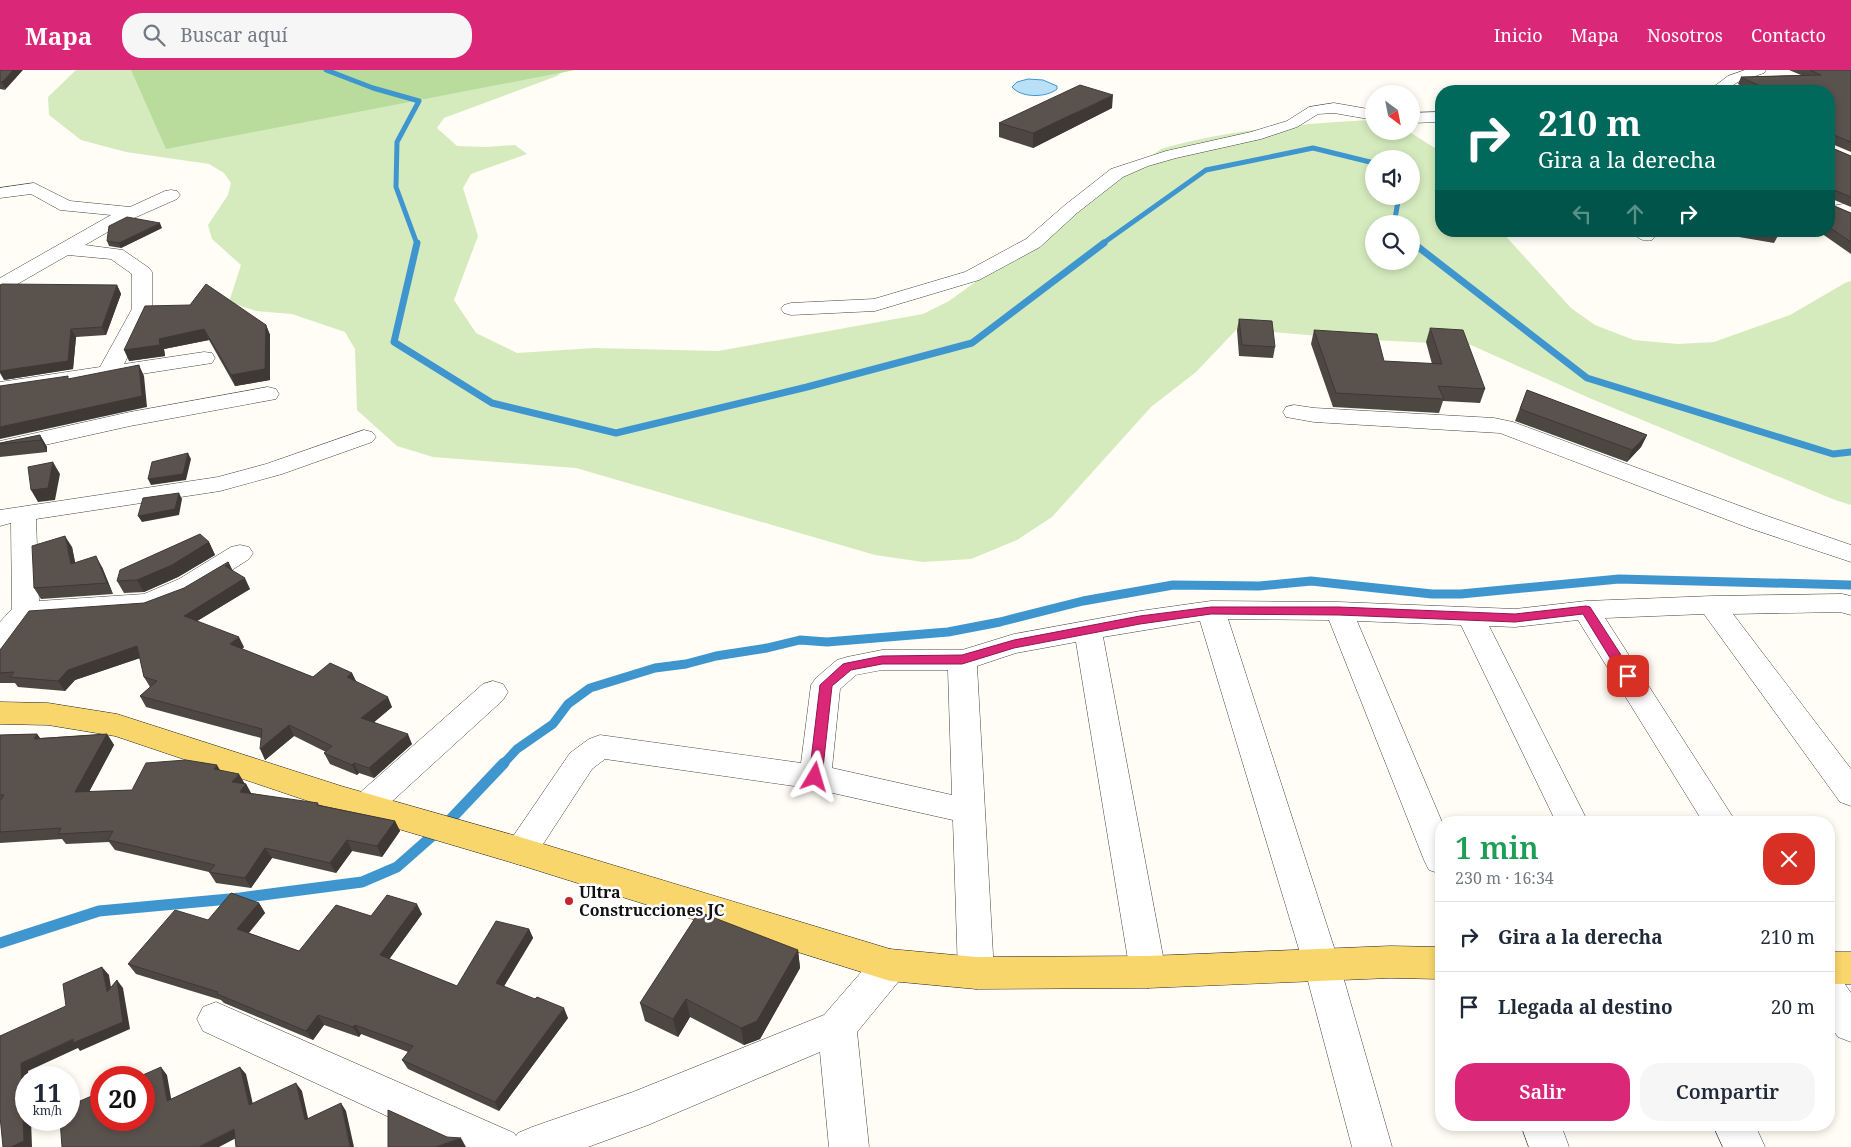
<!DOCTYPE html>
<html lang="es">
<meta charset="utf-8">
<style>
body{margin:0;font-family:"Noto Serif",serif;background:#f6f6f7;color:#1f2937;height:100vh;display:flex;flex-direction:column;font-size:19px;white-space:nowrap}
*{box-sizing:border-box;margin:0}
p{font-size:16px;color:#747a83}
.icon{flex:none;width:28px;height:28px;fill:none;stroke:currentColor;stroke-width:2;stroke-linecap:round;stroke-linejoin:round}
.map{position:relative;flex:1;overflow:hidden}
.side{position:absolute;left:1435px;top:746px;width:400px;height:315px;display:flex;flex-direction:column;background:#fff;border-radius:20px;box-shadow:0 2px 8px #0003}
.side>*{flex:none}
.banner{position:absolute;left:1435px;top:15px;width:400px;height:152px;border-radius:20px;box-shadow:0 2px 8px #0003;background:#00695c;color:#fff;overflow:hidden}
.needle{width:32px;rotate:148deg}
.tools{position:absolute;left:1365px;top:15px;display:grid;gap:10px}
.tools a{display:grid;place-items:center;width:55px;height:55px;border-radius:50%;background:#fff;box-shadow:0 2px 8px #0003;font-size:25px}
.speed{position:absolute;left:15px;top:996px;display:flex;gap:10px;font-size:25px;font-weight:700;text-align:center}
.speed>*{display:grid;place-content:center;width:65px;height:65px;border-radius:50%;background:#fff;box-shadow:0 2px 8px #0003;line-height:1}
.speed small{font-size:12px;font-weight:400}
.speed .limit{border:8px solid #d22;background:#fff;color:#111}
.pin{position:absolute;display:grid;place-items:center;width:42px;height:42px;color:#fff;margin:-21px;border-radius:10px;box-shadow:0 2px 8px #0006}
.me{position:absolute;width:55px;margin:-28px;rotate:7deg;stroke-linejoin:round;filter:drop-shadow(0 0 4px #0008)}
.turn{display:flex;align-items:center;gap:18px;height:105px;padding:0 20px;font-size:22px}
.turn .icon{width:65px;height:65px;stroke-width:2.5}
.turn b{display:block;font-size:35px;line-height:42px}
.lanes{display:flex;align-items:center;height:48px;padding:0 20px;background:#0003;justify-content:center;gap:25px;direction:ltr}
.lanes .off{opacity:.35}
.round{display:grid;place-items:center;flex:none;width:52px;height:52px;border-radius:20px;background:#f6f6f7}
.overview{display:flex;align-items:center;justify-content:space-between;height:85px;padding:0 20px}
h1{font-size:30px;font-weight:600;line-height:38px;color:#1e9e55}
.action{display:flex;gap:10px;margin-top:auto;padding:10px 20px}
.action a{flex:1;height:58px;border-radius:20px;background:#db2777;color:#fff;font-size:20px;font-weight:600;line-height:58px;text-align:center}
.action a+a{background:#f6f6f7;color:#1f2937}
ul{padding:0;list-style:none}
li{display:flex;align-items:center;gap:15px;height:70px;padding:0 20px;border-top:1px solid #e0e1e3}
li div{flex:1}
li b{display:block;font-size:19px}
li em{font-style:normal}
header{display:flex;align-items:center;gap:30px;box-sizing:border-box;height:70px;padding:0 25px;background:#db2777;color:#fff}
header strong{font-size:24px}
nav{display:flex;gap:28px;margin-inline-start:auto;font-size:18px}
.search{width:350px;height:45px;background:#f6f6f7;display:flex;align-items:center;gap:12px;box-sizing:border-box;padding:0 18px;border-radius:20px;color:#747a83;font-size:19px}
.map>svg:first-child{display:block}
.green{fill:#d5ebbd;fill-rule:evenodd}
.forest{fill:#b9dc9c}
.water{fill:#b9e0f7;stroke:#3f96cf}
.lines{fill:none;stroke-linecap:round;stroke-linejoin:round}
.stream-far3{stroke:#3f96cf;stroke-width:5}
.stream-far2{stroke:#3f96cf;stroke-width:7}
.stream-far1{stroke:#3f96cf;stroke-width:9}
.stream{stroke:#3f96cf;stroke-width:11}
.minor-casing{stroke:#444;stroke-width:1}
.major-casing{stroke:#222;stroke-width:1}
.minor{fill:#fff;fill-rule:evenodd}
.major{fill:#f9d66b;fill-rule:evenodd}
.wall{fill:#4d4742}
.shaded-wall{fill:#3f3936}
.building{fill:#5a524d;stroke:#3f3936}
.route{fill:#db2777;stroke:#8e194d}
.poi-dot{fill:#c4262e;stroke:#fff;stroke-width:2}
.labels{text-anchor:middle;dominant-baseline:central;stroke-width:5;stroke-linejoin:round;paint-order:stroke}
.near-poi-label{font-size:16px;font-weight:bold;fill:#111;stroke:#fff;text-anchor:start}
</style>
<header>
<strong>Mapa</strong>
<div class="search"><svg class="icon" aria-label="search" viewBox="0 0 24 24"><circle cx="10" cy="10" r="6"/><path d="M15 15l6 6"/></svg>Buscar aquí</div>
<nav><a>Inicio</a><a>Mapa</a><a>Nosotros</a><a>Contacto</a></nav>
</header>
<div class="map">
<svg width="1851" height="1077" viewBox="0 0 1851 1077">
<rect width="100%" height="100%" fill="#fffdf5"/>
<path class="green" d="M76,0H565L557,6L444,48L437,58L457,76L486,77L515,75L527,84L471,104L463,118L478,166L454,230L476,263L517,283L594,278L718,281L923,244L949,231L1161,79C1226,60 1306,53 1374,50V61H1408L1438,80L1441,84V161H1501L1571,238L1595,255L1634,270L1678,274L1714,272L1790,245L1845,213L1851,211V435L1835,430L1587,327L1471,275L1353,269L1237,259L1196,302L1151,337L1052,447L1017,470L971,489L923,492L875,485L576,398L433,387L397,376L357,340L355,279L345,262L292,244L256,241L229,232L241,195L212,169L208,155L228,125L231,113L224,103L209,94L126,82L81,70L49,45L48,27ZM1374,89H1411V126H1374ZM1374,154H1411V191H1374Z"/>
<path class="forest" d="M131,0H575L166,79Z"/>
<path class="water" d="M1028,9L1043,10L1057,16V19C1046,28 1021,28 1012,17L1017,12Z"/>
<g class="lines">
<path class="stream-far3" d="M326,0L373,18L419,31L397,72L396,117L417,174
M1394,154L1399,126
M1411,171L1415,174
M1102,174L1206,100L1313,78L1374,93"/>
<path class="stream-far2" d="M417,173L394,272L492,333L616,363L807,317L972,273L1104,173
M1413,173L1587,308L1833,384L1851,382"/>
<path class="stream-far1" d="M503,694L517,679L553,654L568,634L590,618L655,598L686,594L716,586L767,578L800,570L827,572L948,562L1000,552L1083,531L1173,515L1259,516L1311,511L1432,524H1461L1619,509L1851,515"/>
<path class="stream" d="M0,873L99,841L240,828L362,812L397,797L448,752L504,693"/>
<g class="minor-casing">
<path id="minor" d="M1745,0H1766L1764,3L1738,12L1724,21H1708L1728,6Z
M1334,33L1374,40V50L1334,43L1318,44L1297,57L1261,69L1176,88L1148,96L1123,107L1077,143L1040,177L979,210L875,241L791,245L784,243L781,239L784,235L791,233L874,229L965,202L1026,169L1065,135L1111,99L1166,81L1251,62L1287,51L1309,37Z
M1441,42V52L1411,53V43Z
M34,113L70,131L130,137L165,121L171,120L177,121L180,125L177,129L125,152L85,175L123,180L149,198L152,202V239L124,294L204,282L212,283L215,288L212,293L0,326V312L100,297L132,239V204L111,189L68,185L7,220L0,222V208L111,145L60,140L31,124L0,128V118Z
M1851,122V132L1829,136V126Z
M1632,161H1652L1655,166L1652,170C1643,172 1638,169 1632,161Z
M268,317L276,319L279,324L276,329L130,356L0,385V371L130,342Z
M1294,335L1314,338L1494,348L1513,352L1767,446L1851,475V492L1749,458L1500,363L1314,352L1286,347L1283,342L1286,337Z
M364,360L372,362L376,367L372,372L282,404L220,421L36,449L39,531L144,524L179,509L231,477L240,475L249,477L253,483L249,489C218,509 186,532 149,542L84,548L34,550L10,576L0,579V552L12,539L11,453L0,456V440L218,407L266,394Z
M1842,524L1851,526V545L1840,542L1733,544L1851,699V736L1840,732L1704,544L1605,548L1736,752H1703L1578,550L1515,557L1489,556L1588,752H1556L1461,555L1357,551L1442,752L1441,804L1429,800L1424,790L1329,550L1228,549L1340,896L1392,1077H1352L1304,896L1200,551L1103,567L1166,902L1161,913L1148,918L1135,913L1130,902L1076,572L1016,583L977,596L994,903L989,914L976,919L963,914L958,903L953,750L815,719L605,689L592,699L532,791L520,795L508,791L503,781L570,683L589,669L600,665L801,693L811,615L816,608L837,590L847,587L882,580H962L1014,564L1140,541L1211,531L1339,532L1515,539L1586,531L1712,526ZM882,600H948L952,725L832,698L840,619L856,605Z
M493,611L503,614L508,622L503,630L377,745L366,749L355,745L350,736L355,727L483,614Z
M890,879L903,884L908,895L903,906L857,962L869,1077H829L820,982L648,1055L588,1077H454L203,961L197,949L203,937L216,932L514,1063L516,1066L518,1063L532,1057L633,1022L824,945L877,884Z
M1829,905L1842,910L1851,923V972L1838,967L1829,954Z
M1521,1055H1561L1569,1077H1529Z
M1713,1055H1755L1765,1077H1723Z"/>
</g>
<g class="major-casing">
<path id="major" d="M0,632L48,633L117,644L341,716L520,767L890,879L976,887L1148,886L1390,876L1441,877V909L1390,908L1148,918L976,919L890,911L520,795L341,742L115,666L48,655L0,654Z
M1829,882H1851V914H1829Z"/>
</g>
<use href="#minor" class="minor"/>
<use href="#major" class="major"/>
</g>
<path class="wall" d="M0,0L5,20L0,19Z
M1789,0H1851V82L1832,74V78L1851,86V137L1832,129V135L1851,143V184L1818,161H1829V21H1751L1738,14L1741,7L1801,5Z
M1112,38L1033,78L999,67V53Z
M162,158L121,178L109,176L107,171Z
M1737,161H1777L1779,164L1774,173L1739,167Z
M117,215L121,224L106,265L76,267L73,299L4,310Z
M145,236L266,255L270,265V310L235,316L209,270L164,279L165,286L129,291Z
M1239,249L1275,277L1273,288L1239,286L1237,260Z
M1430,258L1485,319L1480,333L1443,331L1439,343L1333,337L1311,274L1314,260L1384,291L1432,294L1426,272Z
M1527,320L1647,365L1641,377L1627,392L1515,351Z
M40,365L47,377V382L0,387V373Z
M209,472L215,485L178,507L144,522L124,523L117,511Z
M72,477L75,493L102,497L113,524L41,529L34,518Z
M233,501L250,519L197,551L244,577L242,579L313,607L352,603L356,612L392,637L374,652L412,674L374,708L359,703L357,705L330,694L324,683L326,682L294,666L265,690L261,668L146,637L140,626L150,617L144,607L140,588L75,610L65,621L18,617L15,613H0V580L144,533Z
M37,664L40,668L107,664L114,675L89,722L132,720L221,701L246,714L251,723L319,735L395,751L400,761L382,787L352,781L336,803L272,788L251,818L216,813L209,802L115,780L109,772L66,774L62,769L0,773V665Z
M259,833L265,843L249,863L299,881L371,846L422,844L389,889L457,916L529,859L533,868L504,916L568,948L499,1041L408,999L402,990L408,982L361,964L359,967L324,955L313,970L224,933L221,930L136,904L128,894L208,850Z
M798,880L800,898L760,969L744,975L690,947L678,967L645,951L640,933Z"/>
<path class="shaded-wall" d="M13,0H23L5,20L2,12Z
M1113,25L1112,38L1033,78V63Z
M160,153L162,158L121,178L119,173Z
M117,215L121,224L106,265L102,257Z
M266,255L270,265V310L235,316L231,305Z
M71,259L76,267L73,299L4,310L0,303V301Z
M204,259L209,270L164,279L165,286L129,291L124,280L159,269Z
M139,295L144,306L147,337L0,369V357Z
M40,365L47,377V382L41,370Z
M1647,365L1641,377L1627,392L1632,380Z
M188,383L191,389L186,410L151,415L148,409Z
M53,392L60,404L55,430L38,432L31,420Z
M179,423L182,429L179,445L142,452L138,446Z
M65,466L72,477L78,506L71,494Z
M209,472L215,485L178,507L144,522L137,510Z
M96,486L102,497L113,524L107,513Z
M229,493L234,503L225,496Z
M245,508L250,519L189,556L184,546Z
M239,567L244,577L235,585L230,574Z
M137,576L143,587L75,610L65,621L58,611L68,600Z
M352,603L357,613L347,607Z
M388,627L392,637L366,659L361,648Z
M289,655L294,666L265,690L260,679Z
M37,664L45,675L34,669Z
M107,664L114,675L83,733L75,722Z
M408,664L412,674L374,708L369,698Z
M354,693L359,703L357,705L352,695Z
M217,695L223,705L214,699Z
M239,704L245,714L232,712Z
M246,714L252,725L240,722Z
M395,751L400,761L382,787L377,776Z
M347,770L352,781L336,803L330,793Z
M265,778L272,788L251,818L245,808Z
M259,833L265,843L244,868L237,859Z
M417,834L422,844L385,895L380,885Z
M529,859L533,868L500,923L496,913Z
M798,880L800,898L760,969L744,975L741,958Z
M102,897L109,905L113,930L107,922Z
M117,910L123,918L130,959L80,981L78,978L28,1001L29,1008H26V1050H31L32,1077H11L21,993L73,969Z
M686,929L690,947L678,967L673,949Z
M564,938L568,948L499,1041L495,1032Z
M318,945L324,955L313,970L306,961Z
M355,955L361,964L359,967L353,957Z
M161,997L167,1005L173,1039L167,1031Z
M240,997L246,1004L255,1043L249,1035Z
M296,1013L302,1021L310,1057L305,1050Z
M341,1033L346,1041L354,1077H350Z
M234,1059L240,1066L219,1077H198Z
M461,1068L466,1077H435Z"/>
<path class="building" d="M0,0H13L2,12H0Z
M1810,0H1851V72L1831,64L1832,78L1851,86V127L1834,120L1831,122L1832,135L1851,143V172L1829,157V21H1770L1741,7L1821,5Z
M1080,15L1113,25L1033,63L999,53Z
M127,147L160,153L119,173L107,171L109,156Z
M1763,161H1777L1779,164Z
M2,214L117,215L102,257L71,259L68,291L0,301V215Z
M206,214L266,255L265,299L231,305L204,259L159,269L160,275L124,280L145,236L190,235Z
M1239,249L1272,251L1275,277L1242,275Z
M1430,258L1463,260L1485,319L1438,316L1444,329L1336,323L1314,260L1377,264L1384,291L1442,294Z
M139,295L142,326L0,357V316L68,306V309Z
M1527,320L1647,365L1632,380L1520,339Z
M40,365L41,370L0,374V373Z
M188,383L183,404L148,409L152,392Z
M53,392L48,418L31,420L28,397Z
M179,423L175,439L138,446L143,428Z
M200,464L209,472L172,495L137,510L117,511L120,500Z
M65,466L71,494L96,486L107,513L34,518L32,476Z
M228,492L229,493L225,496L245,508L184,546L239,567L230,574L313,607L330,593L352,603L347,607L388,627L361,648L408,664L369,698L354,693L352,695L324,683L332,676L289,655L260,679L262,659L140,626L157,611L144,607L137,576L68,600L58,611L10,607L14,602L0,603V580L29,541L144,533L184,518Z
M37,664L34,669L107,664L75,722L132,720L146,693L186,690L217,695L214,699L239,704L232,712L246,714L240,722L318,733L317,735L395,751L377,776L347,770L330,793L265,778L245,808L209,802L215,795L108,770L113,761L58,764L61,758L0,762V731L4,725H0V665Z
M231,823L259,833L237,859L299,881L336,835L371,846L387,825L417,834L380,885L457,916L496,851L529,859L496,913L535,929L537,927L564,938L495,1032L402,990L413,976L355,955L353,957L318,945L306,961L217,924L218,922L128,894L175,840L208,850Z
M699,842L798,880L757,951L741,958L686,929L673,949L640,933Z
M102,897L107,922L117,910L123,952L73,973V969L21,993L24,1071L11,1077H3L0,1046V966L66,936L63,914Z
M161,997L167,1031L240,997L249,1035L296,1013L305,1050L341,1033L350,1077H236L234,1059L198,1077H62L60,1050H69V1039L80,1034V1031L101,1022V1050H144V1008H136Z
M388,1040L447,1067L461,1068L435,1077H388Z"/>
<path class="route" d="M1586,536L1590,537L1632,602L1634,606L1632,609H1623L1583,544L1515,552L1339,545L1211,544L1140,554L1014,578L962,594H882L851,600L832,616L822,707L820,711H810L809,707L820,615L843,594L847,593L882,586L962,585L1014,570L1140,546L1211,537H1339L1515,544Z"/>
<circle class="poi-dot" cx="569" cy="831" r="5"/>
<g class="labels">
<g class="near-poi-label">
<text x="579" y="822">Ultra<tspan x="579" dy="18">Construcciones JC</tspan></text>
</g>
</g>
</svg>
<div class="tools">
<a><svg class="needle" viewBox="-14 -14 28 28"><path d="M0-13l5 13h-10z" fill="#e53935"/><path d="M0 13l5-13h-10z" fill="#747a83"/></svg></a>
<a><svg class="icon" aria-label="sound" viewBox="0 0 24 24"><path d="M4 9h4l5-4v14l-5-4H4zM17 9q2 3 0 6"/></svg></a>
<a><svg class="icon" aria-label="search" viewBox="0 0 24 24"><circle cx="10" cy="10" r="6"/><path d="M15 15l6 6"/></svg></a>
</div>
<div class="speed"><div>11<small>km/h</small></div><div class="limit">20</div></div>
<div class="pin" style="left:1628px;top:606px;background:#d93025"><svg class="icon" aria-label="arrive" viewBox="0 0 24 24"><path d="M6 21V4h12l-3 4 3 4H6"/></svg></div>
<svg class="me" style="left:815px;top:707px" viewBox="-20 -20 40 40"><path d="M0-17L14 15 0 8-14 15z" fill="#db2777" stroke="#fff" stroke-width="4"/></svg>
<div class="banner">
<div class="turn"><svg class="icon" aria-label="right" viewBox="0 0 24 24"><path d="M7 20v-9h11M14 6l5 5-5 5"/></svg><div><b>210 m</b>Gira a la derecha</div></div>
<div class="lanes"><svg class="icon off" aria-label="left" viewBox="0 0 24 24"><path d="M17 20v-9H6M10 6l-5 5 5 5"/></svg><svg class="icon off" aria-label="ahead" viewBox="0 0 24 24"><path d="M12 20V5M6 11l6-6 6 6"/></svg><svg class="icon" aria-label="right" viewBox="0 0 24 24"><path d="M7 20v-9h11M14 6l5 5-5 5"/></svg></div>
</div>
<section class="side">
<div class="overview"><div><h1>1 min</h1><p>230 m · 16:34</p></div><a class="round" style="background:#d93025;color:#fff"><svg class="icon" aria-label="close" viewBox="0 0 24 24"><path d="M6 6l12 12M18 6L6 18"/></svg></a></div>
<ul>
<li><svg class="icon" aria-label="right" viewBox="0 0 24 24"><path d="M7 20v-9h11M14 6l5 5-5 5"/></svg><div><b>Gira a la derecha</b></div><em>210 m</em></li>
<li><svg class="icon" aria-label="arrive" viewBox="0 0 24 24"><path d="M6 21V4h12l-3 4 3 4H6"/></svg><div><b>Llegada al destino</b></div><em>20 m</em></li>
</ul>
<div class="action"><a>Salir</a><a>Compartir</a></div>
</section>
</div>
